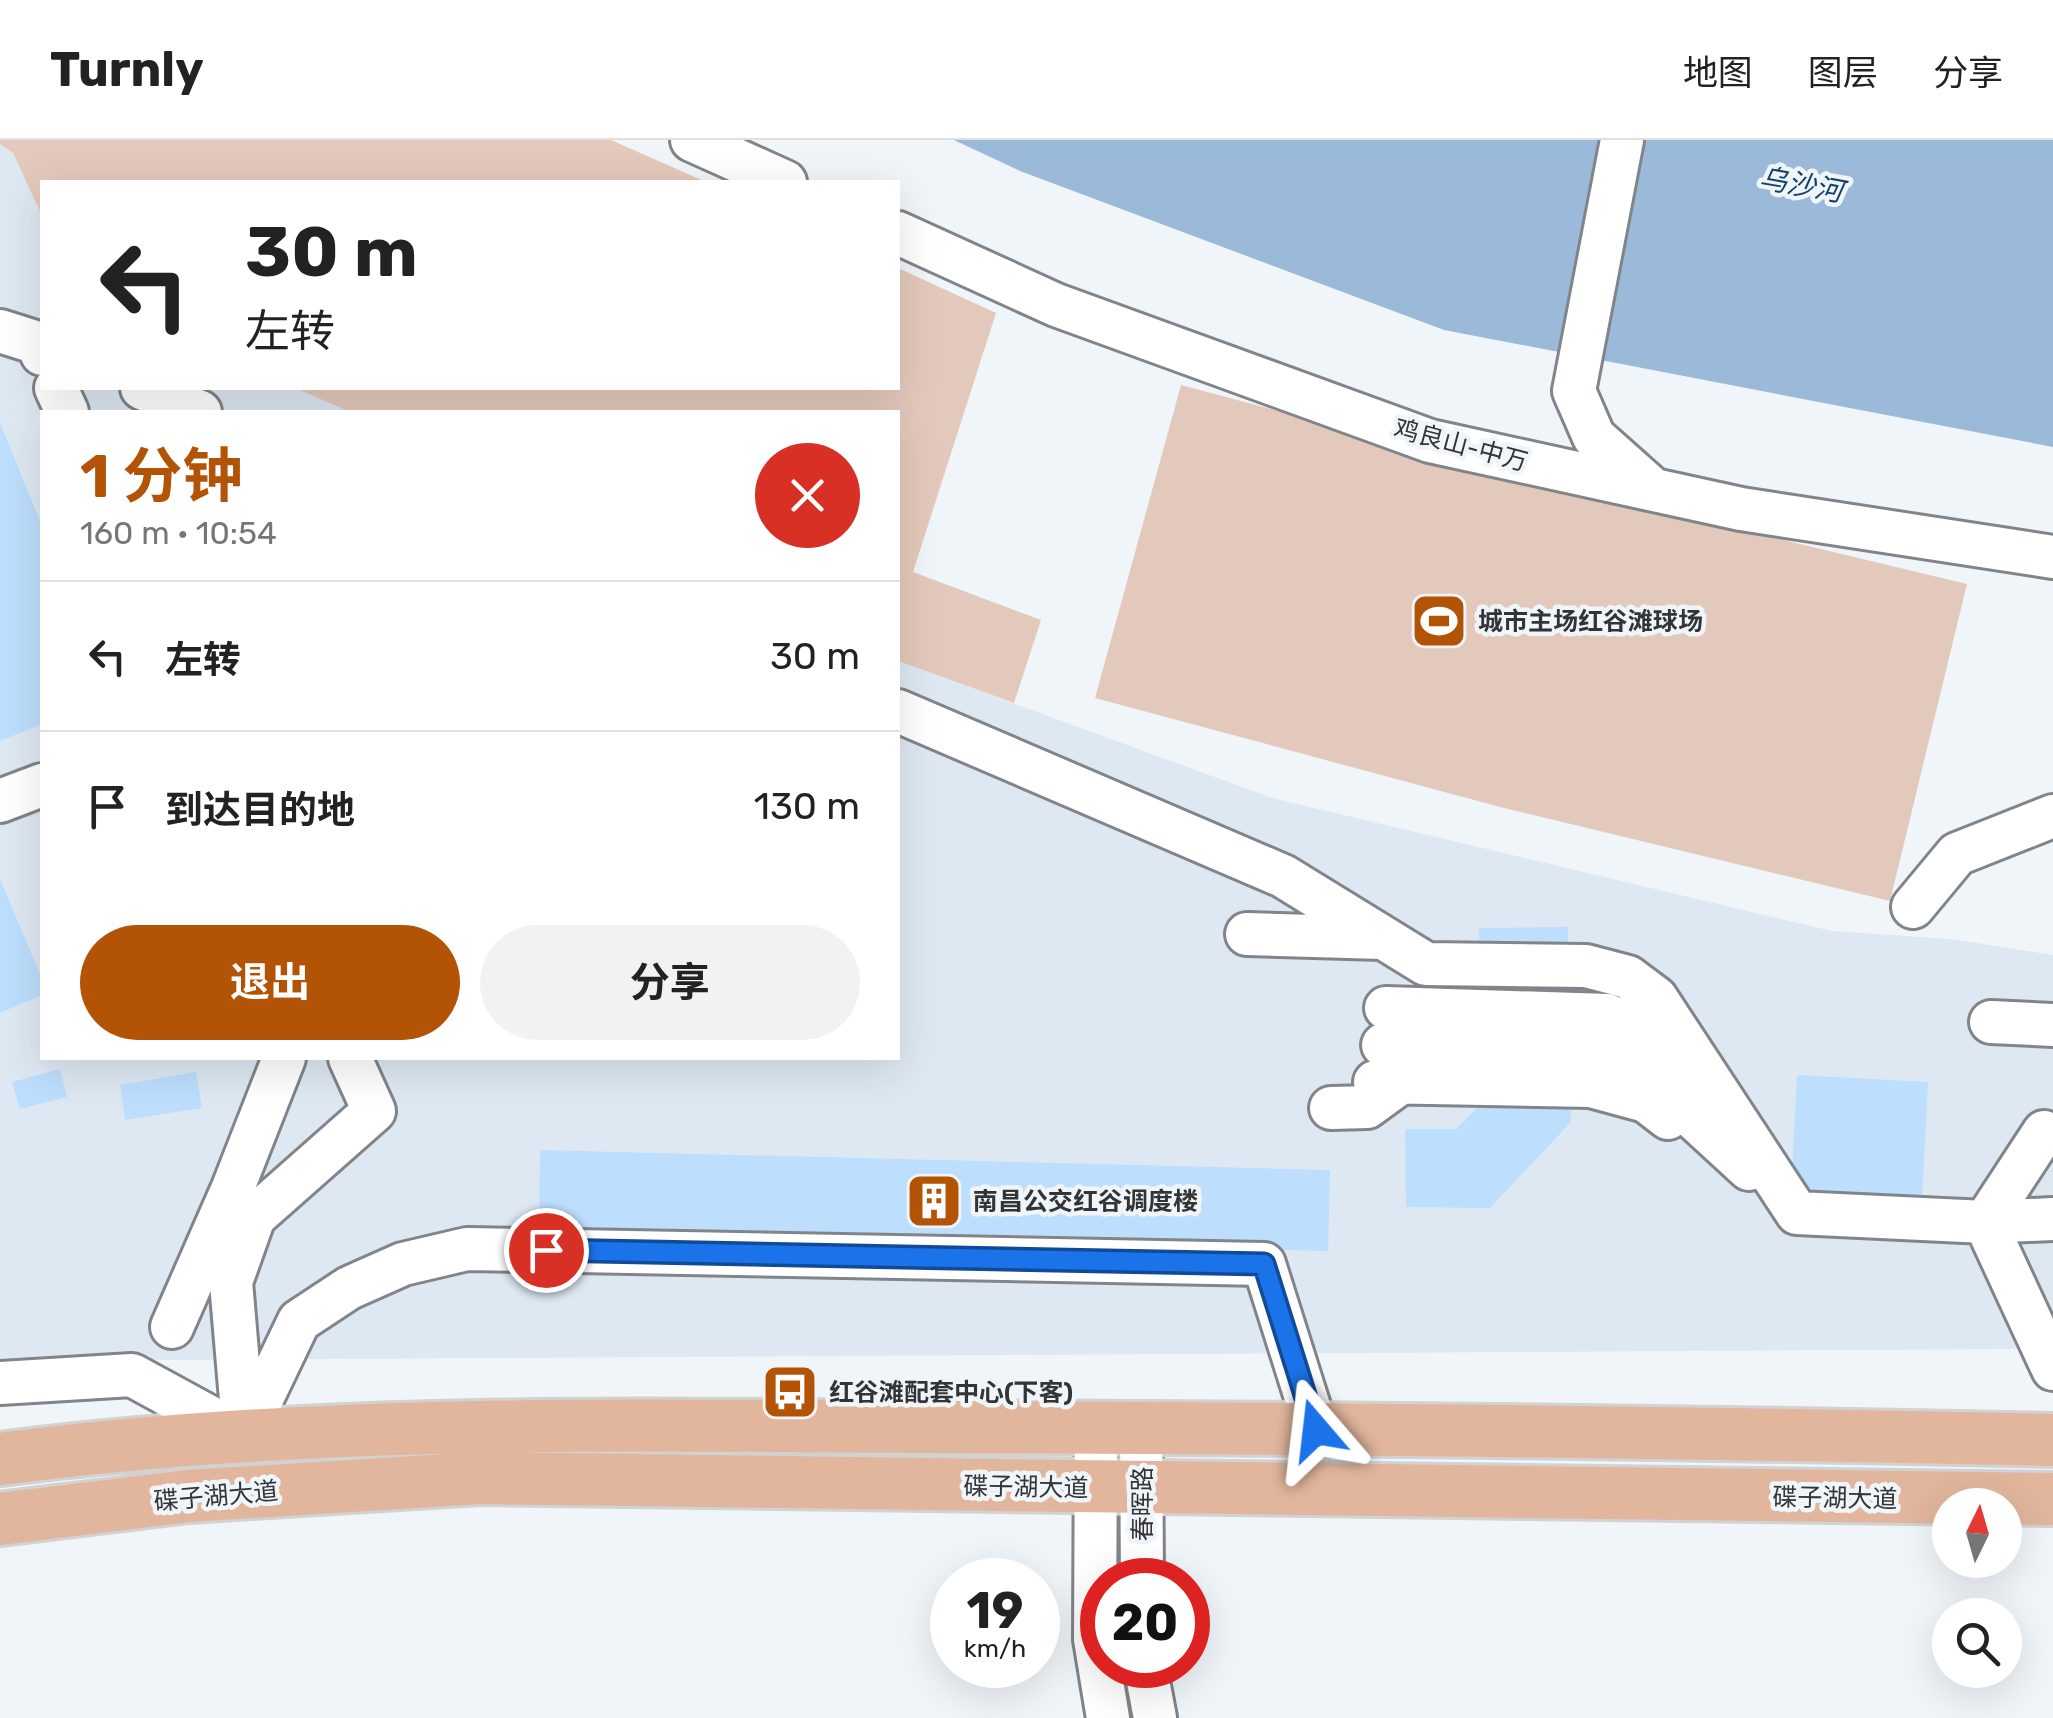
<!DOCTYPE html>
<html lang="zh">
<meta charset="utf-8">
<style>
body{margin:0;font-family:Rubik,"Noto Sans SC",sans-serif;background:#f2f2f2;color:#222;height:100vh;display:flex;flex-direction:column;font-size:38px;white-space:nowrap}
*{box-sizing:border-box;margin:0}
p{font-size:32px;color:#767676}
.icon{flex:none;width:55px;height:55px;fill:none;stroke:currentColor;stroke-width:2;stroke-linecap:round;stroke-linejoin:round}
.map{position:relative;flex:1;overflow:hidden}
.side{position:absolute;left:40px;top:270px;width:860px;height:650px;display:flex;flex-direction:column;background:#fff;border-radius:0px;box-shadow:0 10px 40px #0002}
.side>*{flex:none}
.guide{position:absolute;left:40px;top:40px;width:860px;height:210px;border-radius:0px;box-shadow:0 10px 40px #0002;background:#fff;color:#222;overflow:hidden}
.needle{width:65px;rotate:5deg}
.controls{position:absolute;left:1932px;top:1348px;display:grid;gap:20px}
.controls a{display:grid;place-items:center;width:90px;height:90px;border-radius:50%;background:#fff;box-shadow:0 10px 40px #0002;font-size:50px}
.speed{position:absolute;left:930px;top:1418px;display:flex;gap:20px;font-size:50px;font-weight:700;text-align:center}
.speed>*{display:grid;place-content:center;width:130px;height:130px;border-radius:50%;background:#fff;box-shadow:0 10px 40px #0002;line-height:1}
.speed small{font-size:25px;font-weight:400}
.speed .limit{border:15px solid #d22;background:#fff;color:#111}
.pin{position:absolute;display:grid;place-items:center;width:85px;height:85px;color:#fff;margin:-42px;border:5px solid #fff;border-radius:50%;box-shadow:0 2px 10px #0007}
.me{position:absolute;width:110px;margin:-55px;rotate:343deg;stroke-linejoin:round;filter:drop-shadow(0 0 8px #0008)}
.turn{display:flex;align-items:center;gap:35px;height:210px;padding:0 40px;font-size:45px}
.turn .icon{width:130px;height:130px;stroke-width:2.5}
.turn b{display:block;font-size:70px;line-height:85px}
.round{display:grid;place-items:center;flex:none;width:105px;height:105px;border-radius:52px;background:#f2f2f2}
.summary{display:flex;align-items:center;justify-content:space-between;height:170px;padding:0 40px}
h1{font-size:60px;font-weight:700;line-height:75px;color:#b25305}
.action{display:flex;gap:20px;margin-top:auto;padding:20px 40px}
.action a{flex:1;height:115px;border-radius:60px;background:#b25305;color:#fff;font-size:40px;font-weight:700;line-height:115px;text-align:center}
.action a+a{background:#f2f2f2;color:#222}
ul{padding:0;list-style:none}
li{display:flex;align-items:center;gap:30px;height:150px;padding:0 40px;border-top:2px solid #e0e0e0}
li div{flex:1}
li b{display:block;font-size:38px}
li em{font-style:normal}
header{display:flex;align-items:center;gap:60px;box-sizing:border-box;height:140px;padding:0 50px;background:#fff;border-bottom:2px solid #e0e0e0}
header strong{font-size:48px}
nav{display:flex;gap:55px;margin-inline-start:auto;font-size:35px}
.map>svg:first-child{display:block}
.built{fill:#dee8f3}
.green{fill:#e3c9bb}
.water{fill:#9bbad9}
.building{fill:#bddefd}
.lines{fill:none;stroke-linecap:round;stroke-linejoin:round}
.minor-casing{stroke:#81858a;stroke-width:48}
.major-casing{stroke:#d2d2d3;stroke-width:58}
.minor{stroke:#fff;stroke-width:42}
.major{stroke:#e2b69d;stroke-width:52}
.route-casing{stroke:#114b97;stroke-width:25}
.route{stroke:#1a73e8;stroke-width:18}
.labels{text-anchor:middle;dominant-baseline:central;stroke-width:9;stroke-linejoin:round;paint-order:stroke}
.street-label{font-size:25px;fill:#323435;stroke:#f0f5fa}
.poi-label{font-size:25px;font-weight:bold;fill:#323435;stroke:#f0f5fa;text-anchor:start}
.water-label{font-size:28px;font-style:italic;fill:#12426a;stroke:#f0f5fa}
</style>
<header>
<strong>Turnly</strong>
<nav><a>地图</a><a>图层</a><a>分享</a></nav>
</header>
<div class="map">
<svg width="2053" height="1578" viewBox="0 0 2053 1578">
<rect width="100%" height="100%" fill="#f0f5fa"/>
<path class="built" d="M0,4L13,13L42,76V248H295L350,272H42V918H898V521L1272,658L1832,791L1951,799L2053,815V1206L2031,1209L0,1221Z"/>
<path class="green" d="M0,0H611L706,42H42V76L13,13L0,4Z
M898,128L996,173L913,432L1041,480L1014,563L898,521V272H350L295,248H898Z
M1181,245L1583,352L1967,444L1890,761L1504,668L1095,558Z"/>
<path class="water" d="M954,0H2053V307L1444,190L1020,31Z"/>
<path class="building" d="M0,283L42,386V584L0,601Z
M0,739L42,839V855L0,873Z
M1568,787L1571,982L1490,1068L1406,1067L1405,989H1456L1483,962L1479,788Z
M60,929L67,957L20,969L12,942Z
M196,932L202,968L125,980L120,945Z
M1797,935L1928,942L1922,1059L1791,1053Z
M540,1010L1330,1030L1328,1111L539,1091Z"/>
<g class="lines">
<g class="minor-casing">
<path id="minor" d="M692,0L785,42
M1622,0L1574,251L1594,297L1649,346
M898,93L1056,165L1430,301L1741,369L2053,417
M0,191L38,203L42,214
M56,248L67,272
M142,248L200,272
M898,571L1283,736L1426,824L1586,826L1628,837L1656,858L1797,1073L1985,1082L2053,1229
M0,661L42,645
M1913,767L1957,714L2053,676
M1247,794L1382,798
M1386,868L1607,875L1634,887L1692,953
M1991,882L2053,885
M1383,905L1588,911L1620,919L1651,939L1749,1029
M1375,942L1591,946L1646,961L1668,978
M1331,968L1367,967L1400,943
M2044,992L1985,1082L2053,1079
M172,1187L233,1048L284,918
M0,1243L132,1235L244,1296
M1096,1287L1095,1499L1108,1578
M1141,1288L1142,1440
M244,1295L231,1142L254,1077L374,971L350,918
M244,1296L299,1181L349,1148L403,1124L467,1109L1264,1124L1316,1289
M1145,1525L1155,1578"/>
</g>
<g class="major-casing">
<path id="major" d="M0,1319C308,1279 618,1285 928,1287C1303,1288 1678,1292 2053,1300
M0,1379L188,1356L480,1338L2053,1359"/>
</g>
<use href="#minor" class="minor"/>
<use href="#major" class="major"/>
</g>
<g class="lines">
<g class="route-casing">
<path id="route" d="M546,1110L1264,1124L1316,1290"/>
</g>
<use href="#route" class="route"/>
</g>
<defs>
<g id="stadium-square" transform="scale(2.875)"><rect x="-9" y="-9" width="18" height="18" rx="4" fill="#b25305" stroke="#f0f5fa"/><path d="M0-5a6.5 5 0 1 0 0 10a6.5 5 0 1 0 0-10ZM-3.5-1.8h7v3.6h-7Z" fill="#fff"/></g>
<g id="building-square" transform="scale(2.875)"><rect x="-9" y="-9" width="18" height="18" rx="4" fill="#b25305" stroke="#f0f5fa"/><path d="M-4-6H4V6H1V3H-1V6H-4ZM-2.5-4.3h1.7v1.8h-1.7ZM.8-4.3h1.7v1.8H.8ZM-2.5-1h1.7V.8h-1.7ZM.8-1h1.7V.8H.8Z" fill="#fff"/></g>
<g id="bus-square" transform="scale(2.875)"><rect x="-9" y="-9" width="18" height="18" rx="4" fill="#b25305" stroke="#f0f5fa"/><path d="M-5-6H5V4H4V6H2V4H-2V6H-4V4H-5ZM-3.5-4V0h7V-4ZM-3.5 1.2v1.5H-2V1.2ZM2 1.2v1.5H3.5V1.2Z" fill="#fff"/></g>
</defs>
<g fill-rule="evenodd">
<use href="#stadium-square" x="1439" y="481"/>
<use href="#building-square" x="934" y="1061"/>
<use href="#bus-square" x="790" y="1252"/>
</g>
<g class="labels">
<g class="street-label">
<text transform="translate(1461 305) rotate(15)">鸡良山-中万</text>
<text transform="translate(1026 1347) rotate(1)">碟子湖大道</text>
<text transform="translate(216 1356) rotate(-5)">碟子湖大道</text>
<text transform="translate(1835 1358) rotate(1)">碟子湖大道</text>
<text transform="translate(1142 1364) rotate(-90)">春晖路</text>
</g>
<g class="poi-label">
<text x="1478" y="481">城市主场红谷滩球场</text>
<text x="973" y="1061">南昌公交红谷调度楼</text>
<text x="829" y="1252">红谷滩配套中心(下客)</text>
</g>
<g class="water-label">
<text transform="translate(1801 45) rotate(10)">乌沙河</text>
</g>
</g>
</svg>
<div class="controls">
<a><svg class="needle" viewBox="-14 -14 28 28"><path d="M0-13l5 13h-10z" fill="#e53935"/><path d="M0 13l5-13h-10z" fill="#767676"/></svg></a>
<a><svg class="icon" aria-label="search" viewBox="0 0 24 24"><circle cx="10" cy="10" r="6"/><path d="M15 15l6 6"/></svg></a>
</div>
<div class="speed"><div>19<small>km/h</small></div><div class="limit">20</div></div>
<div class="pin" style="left:546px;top:1110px;background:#d93025"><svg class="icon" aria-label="arrive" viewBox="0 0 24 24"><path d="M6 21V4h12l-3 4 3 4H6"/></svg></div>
<svg class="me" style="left:1316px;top:1290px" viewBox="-20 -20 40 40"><path d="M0-17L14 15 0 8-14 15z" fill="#1a73e8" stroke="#fff" stroke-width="4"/></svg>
<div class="guide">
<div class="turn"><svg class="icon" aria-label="left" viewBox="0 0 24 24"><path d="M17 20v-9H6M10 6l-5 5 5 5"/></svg><div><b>30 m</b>左转</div></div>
</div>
<section class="side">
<div class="summary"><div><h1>1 分钟</h1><p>160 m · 10:54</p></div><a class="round" style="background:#d93025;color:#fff"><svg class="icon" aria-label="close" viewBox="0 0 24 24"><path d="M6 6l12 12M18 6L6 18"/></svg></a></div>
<ul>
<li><svg class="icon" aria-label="left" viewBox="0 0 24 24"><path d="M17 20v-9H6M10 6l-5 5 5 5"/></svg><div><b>左转</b></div><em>30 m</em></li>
<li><svg class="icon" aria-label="arrive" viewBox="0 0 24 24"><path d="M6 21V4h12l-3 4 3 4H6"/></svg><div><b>到达目的地</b></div><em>130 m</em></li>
</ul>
<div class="action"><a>退出</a><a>分享</a></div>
</section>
</div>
